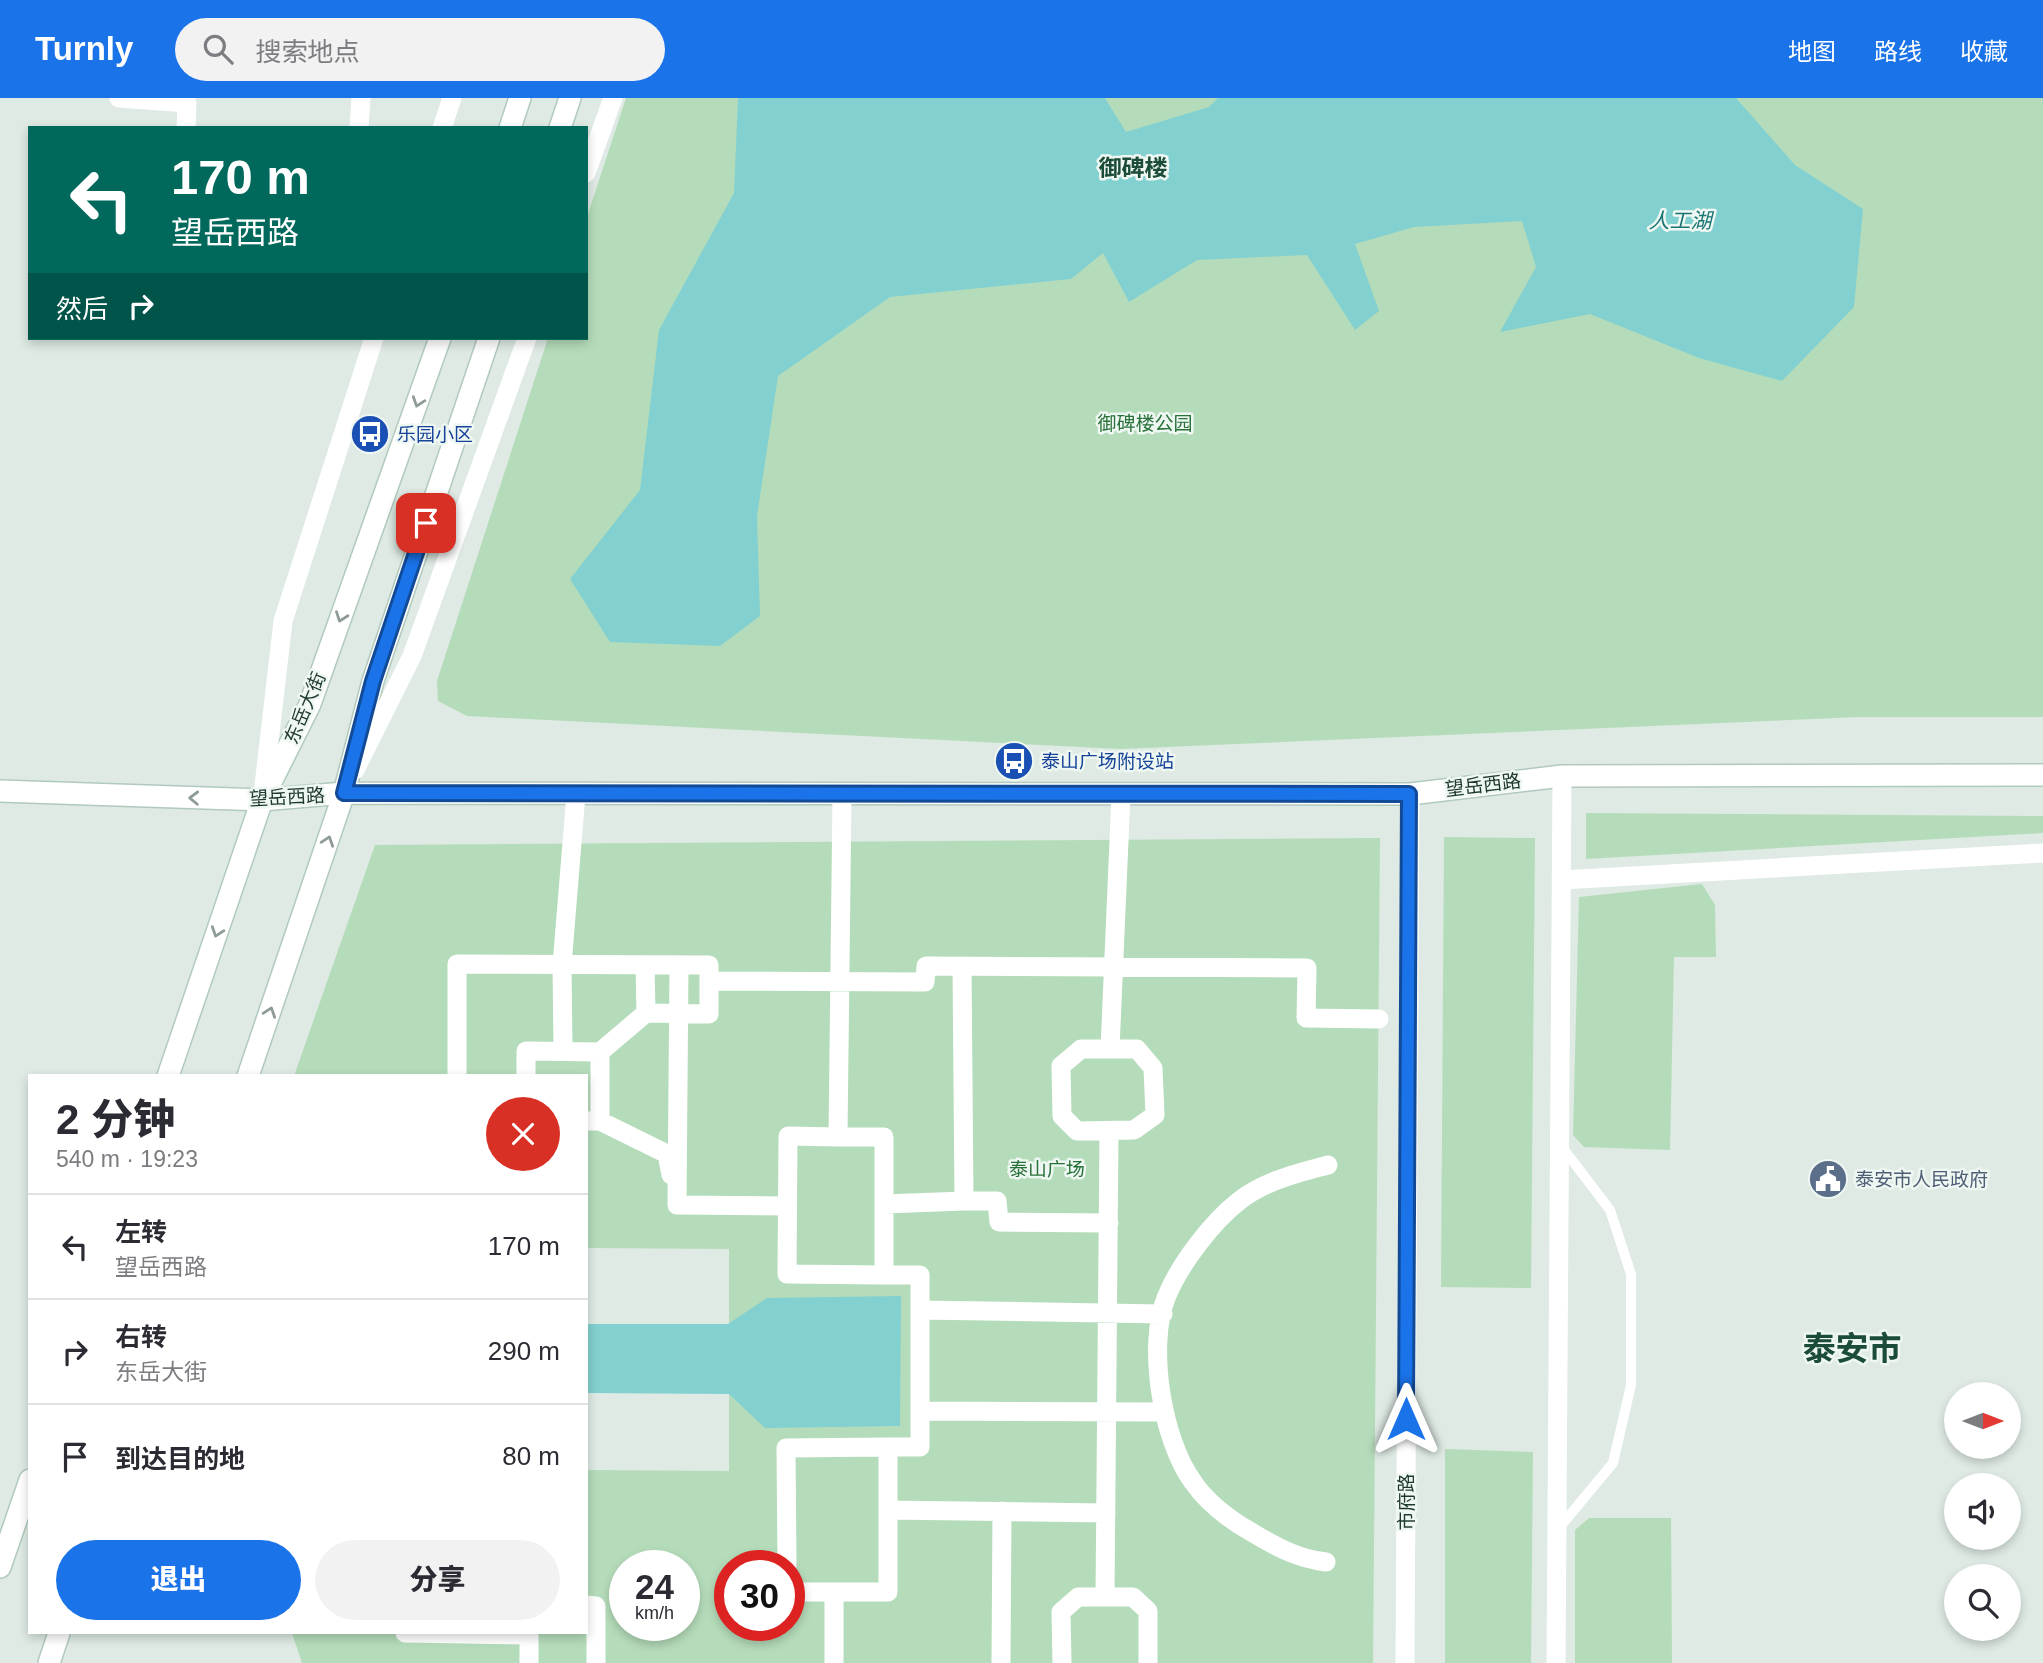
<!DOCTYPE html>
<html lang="zh">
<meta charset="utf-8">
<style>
body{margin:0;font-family:Helvetica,"Noto Sans SC",sans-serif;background:#f2f2f3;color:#2b2b33;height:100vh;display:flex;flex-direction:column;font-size:26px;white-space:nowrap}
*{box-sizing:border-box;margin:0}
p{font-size:23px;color:#7c7c81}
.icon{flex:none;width:38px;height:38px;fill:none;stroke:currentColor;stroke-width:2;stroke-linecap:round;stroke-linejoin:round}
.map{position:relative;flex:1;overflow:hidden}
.side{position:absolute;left:28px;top:976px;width:560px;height:560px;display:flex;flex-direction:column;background:#fff;border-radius:0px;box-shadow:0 4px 10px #0003}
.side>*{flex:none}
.hud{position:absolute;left:28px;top:28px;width:560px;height:214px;border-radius:0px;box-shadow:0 4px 10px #0003;background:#00695c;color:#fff;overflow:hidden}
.needle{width:46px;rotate:90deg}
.controls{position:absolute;left:1944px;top:1284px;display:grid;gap:14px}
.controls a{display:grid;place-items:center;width:77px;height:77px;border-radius:50%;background:#fff;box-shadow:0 4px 10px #0003;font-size:35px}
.speed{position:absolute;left:609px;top:1452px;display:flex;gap:14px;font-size:35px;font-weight:700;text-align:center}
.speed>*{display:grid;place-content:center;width:91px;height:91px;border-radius:50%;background:#fff;box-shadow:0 4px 10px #0003;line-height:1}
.speed small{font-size:18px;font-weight:400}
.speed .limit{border:10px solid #d22;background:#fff;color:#111}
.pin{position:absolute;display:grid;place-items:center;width:60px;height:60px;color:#fff;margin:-30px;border-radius:14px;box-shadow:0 4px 10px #0006}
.me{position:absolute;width:77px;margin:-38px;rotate:0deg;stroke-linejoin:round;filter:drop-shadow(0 0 5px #0008)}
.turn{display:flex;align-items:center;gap:24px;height:147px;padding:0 28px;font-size:32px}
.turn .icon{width:91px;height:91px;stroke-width:2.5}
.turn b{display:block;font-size:49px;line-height:60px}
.then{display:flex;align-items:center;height:66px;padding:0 28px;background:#0003;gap:14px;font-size:26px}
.round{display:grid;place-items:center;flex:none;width:74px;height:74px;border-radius:37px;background:#f2f2f3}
.headline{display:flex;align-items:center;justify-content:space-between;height:119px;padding:0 28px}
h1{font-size:42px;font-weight:800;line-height:52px}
.primary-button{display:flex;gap:14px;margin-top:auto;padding:14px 28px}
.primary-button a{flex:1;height:80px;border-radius:42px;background:#1a73e8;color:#fff;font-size:28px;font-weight:800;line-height:80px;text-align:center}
.primary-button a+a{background:#f2f2f3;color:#2b2b33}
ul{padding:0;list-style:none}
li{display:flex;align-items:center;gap:21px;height:105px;padding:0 28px;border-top:2px solid #e1e1e2}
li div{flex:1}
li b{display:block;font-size:26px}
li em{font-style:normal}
header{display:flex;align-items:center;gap:42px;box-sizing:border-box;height:98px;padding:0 35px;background:#1a73e8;color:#fff}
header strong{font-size:33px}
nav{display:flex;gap:38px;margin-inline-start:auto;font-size:24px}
.search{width:490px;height:63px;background:#f2f2f3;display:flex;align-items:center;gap:18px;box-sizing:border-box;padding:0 24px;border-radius:38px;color:#7c7c81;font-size:26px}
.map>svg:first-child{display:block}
.green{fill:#b5dcba;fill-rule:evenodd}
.water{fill:#83d0d1}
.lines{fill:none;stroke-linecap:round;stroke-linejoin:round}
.secondary-casing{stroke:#b1cabd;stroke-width:24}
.lane{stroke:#fff;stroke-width:10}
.street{stroke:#fff;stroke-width:19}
.secondary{stroke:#fff;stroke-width:21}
.oneway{stroke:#8f9c96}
.route-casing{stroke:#114b97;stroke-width:18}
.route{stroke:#1a73e8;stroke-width:12}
.labels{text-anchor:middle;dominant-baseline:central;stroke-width:5;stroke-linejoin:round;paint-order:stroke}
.park-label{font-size:19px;fill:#29713a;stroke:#eef7f1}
.transit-label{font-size:19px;fill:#164399;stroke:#eef7f1;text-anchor:start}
.street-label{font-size:19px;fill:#1f392e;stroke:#eef7f1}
.service-label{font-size:19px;fill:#4e5e75;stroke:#eef7f1;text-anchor:start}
.water-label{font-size:21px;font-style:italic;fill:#197476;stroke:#eef7f1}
.quarter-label{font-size:23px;font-weight:bold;fill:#1b4b39;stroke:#eef7f1}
.town-label{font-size:33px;font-weight:bold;fill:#1b4b39;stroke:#eef7f1}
</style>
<header>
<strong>Turnly</strong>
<div class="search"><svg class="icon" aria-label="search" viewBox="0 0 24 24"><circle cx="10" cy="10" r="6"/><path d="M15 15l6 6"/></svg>搜索地点</div>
<nav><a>地图</a><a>路线</a><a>收藏</a></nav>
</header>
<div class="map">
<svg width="2043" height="1565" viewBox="0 0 2043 1565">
<rect width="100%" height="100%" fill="#deeae3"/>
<path class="green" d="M626,0H2043V619H1858L1120,651L467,618L438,603L437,583L548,240H586V122Z
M1586,715L2043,718V735L1586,761Z
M1444,739L1535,740L1531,1190L1441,1189Z
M1380,740L1373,1565H302L292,1535H586V1372L729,1373V1151L586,1150V978H294L375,747ZM625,1468H684V1528H625ZM730,1468H789V1528H730Z
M1702,786L1715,807L1716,859H1674L1670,1052L1584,1049L1573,1037L1579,799Z
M1445,1351L1533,1354L1531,1565H1445Z
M1589,1420H1671L1672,1565H1575V1432Z"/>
<path class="water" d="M738,0H1105L1126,34L1209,9L1218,0H1736L1795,67L1863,111L1854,209L1782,283L1699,260L1590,216L1500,234L1536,169L1522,123L1414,129L1355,146L1379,213L1355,232L1307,157L1197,162L1129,204L1103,155L1071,181L890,199L778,278L757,418L760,518L720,548L610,544L570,481L640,392L659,232L734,95Z
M901,1198L900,1328L765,1330L729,1296L586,1295V1226H728L767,1200Z"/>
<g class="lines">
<g class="secondary-casing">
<path id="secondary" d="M510,30L520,0
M560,30L570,0
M0,693L262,702L344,695L1410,696L1562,678L2043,677
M168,978L262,702L310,606L440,240
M248,978L344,695L373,583L489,240
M0,1469L30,1382
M49,1565L59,1535"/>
</g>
<path class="lane" d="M1559,1430L1613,1365L1631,1287V1176L1610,1112L1562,1049"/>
<path class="street" d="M119,0L187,5L186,30
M359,30L361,0
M442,30L452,0
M586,75L613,0
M355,672L412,558L527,240
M263,696L283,523L374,240
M1561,782L2043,755
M679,867L677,1107L787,1108
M646,915L709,916V883
M1081,951H1137L1153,970L1155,1017L1134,1032L1077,1033L1062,1018L1061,968Z
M1110,951L1121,696
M563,953L562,867L576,696
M600,954L646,915L645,867
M457,978V866L709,867V883L925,884L926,868L1307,870L1306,920L1379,921
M526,978V953L600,954V1023H586
M600,1023L667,1056L671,1077
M838,1039L788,1038L787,1176L884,1177
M964,1103H997L999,1124L1109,1125
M884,1106L964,1103L962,868
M920,1212L1163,1216
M920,1313L1164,1314
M888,1412L1106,1415
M1326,1464C1299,1461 1276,1449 1253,1435C1230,1422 1208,1406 1193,1384C1162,1342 1147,1248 1166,1200C1179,1167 1212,1124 1239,1103C1264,1083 1298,1075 1328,1067
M787,1468L786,1350L888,1349
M789,1494H834
M1105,1499L1109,1033
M586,1507L596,1508V1565
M405,1535L529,1537
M529,1565V1535
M834,1565V1494H888V1349H920V1177H884V1039H838L842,696
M1001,1565L1002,1413
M1062,1565L1061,1514L1078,1499H1133L1148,1513V1565
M1405,1565L1410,696
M1556,1565L1562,678"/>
<use href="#secondary" class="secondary"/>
</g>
<defs><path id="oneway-chevron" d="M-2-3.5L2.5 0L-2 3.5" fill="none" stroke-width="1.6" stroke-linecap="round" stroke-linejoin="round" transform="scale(1.75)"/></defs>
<g class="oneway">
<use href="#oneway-chevron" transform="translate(418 304) rotate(109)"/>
<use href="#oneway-chevron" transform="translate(341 519) rotate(110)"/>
<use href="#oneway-chevron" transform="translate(194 700) rotate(-178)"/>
<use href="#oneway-chevron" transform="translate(328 743) rotate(-71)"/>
<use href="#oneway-chevron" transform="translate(217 834) rotate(109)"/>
<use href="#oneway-chevron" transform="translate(270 914) rotate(-71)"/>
</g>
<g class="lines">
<g class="route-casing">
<path id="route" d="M426,425L373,583L344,695L1409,696L1406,1321"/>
</g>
<use href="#route" class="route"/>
</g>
<defs>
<g id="bus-disc" transform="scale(2.0125)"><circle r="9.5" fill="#1a4fb4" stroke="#eef7f1"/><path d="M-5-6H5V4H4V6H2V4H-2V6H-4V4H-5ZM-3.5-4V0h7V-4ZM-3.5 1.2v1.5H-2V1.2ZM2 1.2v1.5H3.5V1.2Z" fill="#fff"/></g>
<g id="civic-disc" transform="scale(2.0125)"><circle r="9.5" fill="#5c6f8a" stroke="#eef7f1"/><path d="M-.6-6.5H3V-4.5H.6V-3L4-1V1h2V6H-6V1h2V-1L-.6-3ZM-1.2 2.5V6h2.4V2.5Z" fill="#fff"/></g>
</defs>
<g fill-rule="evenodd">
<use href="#bus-disc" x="370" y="336"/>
<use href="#bus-disc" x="1014" y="663"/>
<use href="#civic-disc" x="1828" y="1081"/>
</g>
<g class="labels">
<g class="park-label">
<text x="1145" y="325">御碑楼公园</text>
<text x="1047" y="1071">泰山广场</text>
</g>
<g class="transit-label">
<text x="397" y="336">乐园小区</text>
<text x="1041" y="663">泰山广场附设站</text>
</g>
<g class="street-label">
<text transform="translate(305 610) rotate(-67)">东岳大街</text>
<text transform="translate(1483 687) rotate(-7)">望岳西路</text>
<text transform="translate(287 699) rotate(-3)">望岳西路</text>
<text transform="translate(1406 1404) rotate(-90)">市府路</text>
</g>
<g class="service-label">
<text x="1855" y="1081">泰安市人民政府</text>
</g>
<g class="water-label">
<text x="1680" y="122">人工湖</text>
</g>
<g class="quarter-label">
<text x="1133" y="70">御碑楼</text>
</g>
<g class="town-label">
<text x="1852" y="1250">泰安市</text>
</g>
</g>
</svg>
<div class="controls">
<a><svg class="needle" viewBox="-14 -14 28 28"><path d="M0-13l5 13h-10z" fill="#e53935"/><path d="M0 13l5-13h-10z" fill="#7c7c81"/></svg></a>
<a><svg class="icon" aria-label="sound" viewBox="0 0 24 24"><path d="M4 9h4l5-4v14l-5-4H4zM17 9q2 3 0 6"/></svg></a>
<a><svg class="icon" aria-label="search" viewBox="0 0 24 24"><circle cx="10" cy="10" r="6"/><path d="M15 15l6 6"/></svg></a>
</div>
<div class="speed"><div>24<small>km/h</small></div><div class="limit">30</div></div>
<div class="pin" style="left:426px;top:425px;background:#d93025"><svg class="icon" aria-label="arrive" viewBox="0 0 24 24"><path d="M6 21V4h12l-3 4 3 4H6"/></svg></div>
<svg class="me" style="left:1406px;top:1321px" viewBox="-20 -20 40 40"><path d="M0-17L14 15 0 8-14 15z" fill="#1a73e8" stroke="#fff" stroke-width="4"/></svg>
<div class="hud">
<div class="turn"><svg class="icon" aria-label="left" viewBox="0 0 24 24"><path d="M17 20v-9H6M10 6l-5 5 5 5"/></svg><div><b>170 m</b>望岳西路</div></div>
<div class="then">然后<svg class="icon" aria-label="right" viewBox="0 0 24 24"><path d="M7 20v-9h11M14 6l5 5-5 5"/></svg></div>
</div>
<section class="side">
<div class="headline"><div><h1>2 分钟</h1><p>540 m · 19:23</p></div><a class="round" style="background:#d93025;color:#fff"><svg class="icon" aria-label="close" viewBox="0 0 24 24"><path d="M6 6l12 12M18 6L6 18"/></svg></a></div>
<ul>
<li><svg class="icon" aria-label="left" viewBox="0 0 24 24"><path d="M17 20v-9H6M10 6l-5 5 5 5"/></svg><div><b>左转</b><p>望岳西路</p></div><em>170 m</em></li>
<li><svg class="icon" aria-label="right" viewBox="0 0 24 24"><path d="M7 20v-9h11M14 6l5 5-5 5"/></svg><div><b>右转</b><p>东岳大街</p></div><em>290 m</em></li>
<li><svg class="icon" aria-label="arrive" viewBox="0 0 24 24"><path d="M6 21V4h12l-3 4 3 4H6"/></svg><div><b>到达目的地</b></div><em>80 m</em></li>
</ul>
<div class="primary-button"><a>退出</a><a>分享</a></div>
</section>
</div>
